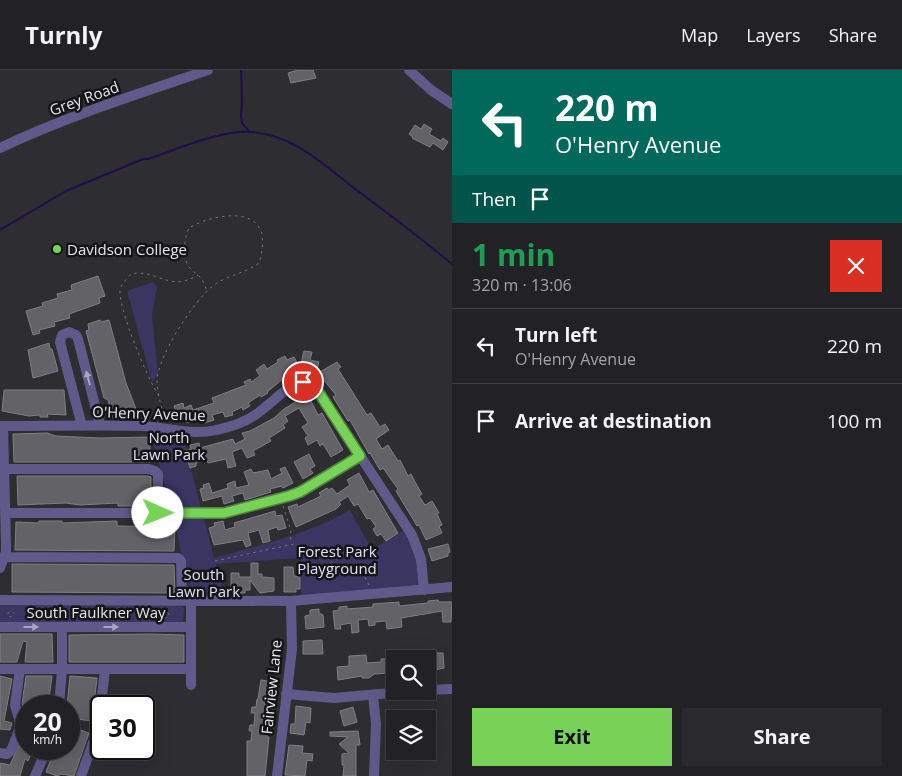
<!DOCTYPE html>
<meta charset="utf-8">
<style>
body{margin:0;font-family:"Open Sans",sans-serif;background:#2a2a2e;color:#f1f3f6;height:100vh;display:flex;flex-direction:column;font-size:19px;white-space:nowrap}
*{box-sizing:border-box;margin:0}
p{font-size:16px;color:#a2a4a7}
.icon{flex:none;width:28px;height:28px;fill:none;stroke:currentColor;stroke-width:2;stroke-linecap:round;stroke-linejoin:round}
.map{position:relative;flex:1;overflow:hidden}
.panel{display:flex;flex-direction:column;background:#222226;width:450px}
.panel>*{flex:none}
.banner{background:#00695c;color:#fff;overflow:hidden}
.controls{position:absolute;left:386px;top:580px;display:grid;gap:10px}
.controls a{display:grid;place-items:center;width:50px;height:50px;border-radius:0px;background:#222226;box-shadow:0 5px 20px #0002,0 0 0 1px #3f3f43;font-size:25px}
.speed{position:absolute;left:15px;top:625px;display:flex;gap:10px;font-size:25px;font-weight:700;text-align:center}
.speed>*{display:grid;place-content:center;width:65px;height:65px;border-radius:50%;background:#222226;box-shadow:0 5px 20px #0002,0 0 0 1px #3f3f43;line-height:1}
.speed small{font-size:12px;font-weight:400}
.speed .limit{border:2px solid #111;border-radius:8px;background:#fff;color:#111}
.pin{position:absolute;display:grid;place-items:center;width:42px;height:42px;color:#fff;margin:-21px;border:2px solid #fff;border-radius:50%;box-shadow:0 1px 5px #0007}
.me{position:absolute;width:55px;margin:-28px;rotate:91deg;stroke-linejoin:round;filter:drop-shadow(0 0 4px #0008)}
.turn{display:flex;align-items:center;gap:18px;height:105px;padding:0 20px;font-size:22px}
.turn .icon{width:65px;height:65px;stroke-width:2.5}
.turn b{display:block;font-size:35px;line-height:42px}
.then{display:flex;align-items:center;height:48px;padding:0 20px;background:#0003;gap:10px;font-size:19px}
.round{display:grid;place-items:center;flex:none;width:52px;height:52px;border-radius:0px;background:#2a2a2e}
.headline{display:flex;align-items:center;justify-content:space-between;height:85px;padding:0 20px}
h1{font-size:30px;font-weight:700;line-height:38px;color:#1e9e55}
.primary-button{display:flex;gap:10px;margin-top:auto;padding:10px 20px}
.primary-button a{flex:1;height:58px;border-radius:0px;background:#78d258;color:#111;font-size:20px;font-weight:700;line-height:58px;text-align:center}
.primary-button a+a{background:#2a2a2e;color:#f1f3f6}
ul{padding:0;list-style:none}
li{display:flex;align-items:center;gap:15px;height:75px;padding:0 20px;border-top:1px solid #3f3f43}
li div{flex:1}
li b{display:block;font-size:19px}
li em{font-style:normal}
header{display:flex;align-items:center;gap:30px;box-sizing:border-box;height:70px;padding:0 25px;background:#222226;border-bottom:1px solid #3f3f43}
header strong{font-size:24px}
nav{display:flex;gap:28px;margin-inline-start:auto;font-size:18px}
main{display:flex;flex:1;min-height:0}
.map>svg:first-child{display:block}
.green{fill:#3b3562}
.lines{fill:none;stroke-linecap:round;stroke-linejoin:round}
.stream{stroke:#200d4e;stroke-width:2}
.building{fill:#626267;stroke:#7e7e84}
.path{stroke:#76767a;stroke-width:1;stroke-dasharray:2.5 4;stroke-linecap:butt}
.minor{stroke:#5f5a8a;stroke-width:10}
.oneway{fill:#a9a7bf}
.route-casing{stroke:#4e8839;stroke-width:12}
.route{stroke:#78d258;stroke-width:9}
.poi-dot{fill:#78d258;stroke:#151518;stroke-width:2}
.labels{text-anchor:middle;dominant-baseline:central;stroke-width:5;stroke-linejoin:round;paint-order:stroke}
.street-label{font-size:15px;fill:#e6e6ea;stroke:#151518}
.poi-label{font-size:15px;fill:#e6e6ea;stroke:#151518;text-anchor:start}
.park-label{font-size:15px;fill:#e2e1f6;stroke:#151518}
</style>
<header>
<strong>Turnly</strong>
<nav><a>Map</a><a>Layers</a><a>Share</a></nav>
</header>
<main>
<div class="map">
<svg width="452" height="706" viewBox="0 0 452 706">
<rect width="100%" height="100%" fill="#2d2d32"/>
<path class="green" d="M153,212L157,217L152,245L158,305L152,312L127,221Z
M149,357L182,362L202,443H173Z
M350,440L372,480L407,458L412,466L423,519L301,529L300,488L216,494L225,530H191L173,444H203L214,488C261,475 308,464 350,440Z
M0,534L180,535L184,538L183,553L0,554Z"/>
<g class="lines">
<path class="stream" d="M241,0L242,31L241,46L242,53L250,62
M0,160L66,121L143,89H148C178,79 220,60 251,62C295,64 329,100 362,124C393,147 423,170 452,194"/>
</g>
<path class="building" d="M298,0H313L316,8L291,13L288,3Z
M424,54L432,59L429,64L441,71L443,68L448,72L443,80L433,73L430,77L412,68L413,67L409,64L415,55L421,59Z
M98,206L105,226L99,228L100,233L69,244L70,248L54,252L55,256L39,260L40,263L33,265L26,241L43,236L42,233L58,228L57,224L72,220L71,215Z
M100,250L101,252L109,250L126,313L136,339L113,348L108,330L104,328L86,261L89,260L88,254Z
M49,273L50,279H52L58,301L33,308L28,280Z
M304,281L312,282L310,290L319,292L316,304L300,300L283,309L267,322L268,323L261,327L260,325L248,333L250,336L243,340L242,337L232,342L233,345L225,347L223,342L212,345L214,350L205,353L204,348L186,353L184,348L179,350L174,336L183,333L184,338L191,335L193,340L214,333L212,328L246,315L244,312L250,309L251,312L260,306L256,300L264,294L267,299L278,292L277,290L285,286L287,290L294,287L300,298Z
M337,292L341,297L338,299L367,345L371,343L380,357L385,354L389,360L376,369L382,379L388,375L398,391L400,390L408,406L411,404L414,410L422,424L419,426L425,435L432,431L439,443L437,444L442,455L439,456L442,463L426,470L419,455L417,456L396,421L398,419L383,398L380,400L370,383L369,384L350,350L348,351L333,327L336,325L318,303Z
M4,320H64L66,345L47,344L48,347H40V345L29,346L2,341Z
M305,326L306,328L309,327L318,345L322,343L343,380L331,387L323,374L320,376L317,370L308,375L305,368L308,366L302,357L308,353L299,338L285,346L288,351L283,355L285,358L269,368L271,371L253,381L255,385L247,388L242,378L232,382L236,396L228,398L226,389L208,393L207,390L196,393V396L190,398L185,380L191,379L190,375L199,373L200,378L233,369L235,374L245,369L242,363L250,361L274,348L284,339Z
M47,363L56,366L100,368L150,367V392H14L13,364Z
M309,384L315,396L310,399L313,403L303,409L294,392Z
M285,397L293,413L283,418L282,416L270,419L271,422L245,430L243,423L232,426L234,431L224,434L222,426L203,431L200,419L204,418L203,415L209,413L212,423L228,418L227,414L235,411L236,418L249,415L244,402L251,399L253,403L268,400L271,409L282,403L280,399Z
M359,403L369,422L373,420L398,463L386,471L381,464L377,466L373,459L376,457L370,448L367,449L358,434L354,436L348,426L339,432L341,434L336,439L296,457L288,437L297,434L298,437L321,426L319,423L327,418L328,420L332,418L337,424L350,415L347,410Z
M17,406H148L151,407V436H118V433L80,435L66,433L18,435Z
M275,441L276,446L282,445L286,458L278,460L277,457L268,460L270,471L263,473L259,460L248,463L251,475L246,477L243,470L214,475L209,458L215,456L214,453L223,451L225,460L235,457L234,453Z
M39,451H62V453L117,451V456L175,457L174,481L15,480L16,452L38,453Z
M448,474L450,482L448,483V486L432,491L428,479Z
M251,493H258V504H262V507L274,508V521L260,523L250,510V520H245V523H231V503H239V507H251Z
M12,494L174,495L175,523L12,522Z
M284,497H293L294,506L300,507V519H296V522H284Z
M438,530L439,532H452L451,552H443L442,541L401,548L402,557L387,559L386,551L375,552V555L369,556L368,549L358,550L359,562L352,563L351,553L340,555L341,559H335L333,541L339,540V537L347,536V539L373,537V534L399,532V536L428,533V531Z
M319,539V543L323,545L324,557L306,559L305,546L310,545V540Z
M0,564H52L53,592H25L27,572L23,571L17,592H0Z
M150,564L184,565V592H69V565Z
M322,570L323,584H303V571Z
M436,583H443L444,598L430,601L429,587H432Z
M366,585L367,593L381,592V589H391L393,603L374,604L369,608H362V606L338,610L337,597L349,596V586Z
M0,606L12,609L4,651L12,653L10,660L0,659Z
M26,606H52L48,636H26V640H24L22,634Z
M70,606L97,608L92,651L69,648V636H67Z
M261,610L273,612V616H275L271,657H268L267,667H269L265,706H247V671H251L252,661H249L250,655H254L255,643H251L252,637H256L257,629H258Z
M296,636L311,638L310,653L306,652L304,665L290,663L291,654H295Z
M353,637L357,652L344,656L340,641Z
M69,656L89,663L74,706L61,704L57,706L46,702L55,679H69Z
M26,660V679H33L28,691L25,689L20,706H0V693L10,695Z
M358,661L360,675H356V706H343L344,695H342V684L349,683L339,674L348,667L330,666V662Z
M289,675L303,676L302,683L313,684L312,691L307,690L305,706L285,705Z"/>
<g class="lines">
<path class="path" d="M159,326C148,310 118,238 120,220C121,214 127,209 131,204C156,198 169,223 198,205
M165,351C162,339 158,326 157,313C156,288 194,230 214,215C228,205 246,203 259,193C262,183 265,169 260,159C249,136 204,148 189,158C184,168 182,188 189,197C200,209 201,203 207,222
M283,436L291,461L290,466L292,473
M215,491L294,474L314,477L335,495L362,502L369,515
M55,538L59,543
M121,539L125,543
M8 544a3 3 0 1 1 6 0a3 3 0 1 1-6 0Z
M61,542L63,546L60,547L58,544Z
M127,542L129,544L127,546L125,544Z
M163 545a3 3 0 1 1 6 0a3 3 0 1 1-6 0Z"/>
<path class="minor" d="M409,0L431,20L452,34
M0,78C67,46 138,24 208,0
M0,356C47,356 94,355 141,356C166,357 191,366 216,360C231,357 246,352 258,343C274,332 288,312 309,312L319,323L412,465L421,489L424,520
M82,356L60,272L62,265L69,262L76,265L78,269L100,355
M4,399H149L155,401L158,404V443
M5,443H224L300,422L360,386
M4,487L178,488L181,491L182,531
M0,498L6,482V475L3,356
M0,530L291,531L452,517
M0,557H191
M0,599H191
M191,615V531
M428,620L452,619
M286,624L334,628L413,621
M373,625L376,654L374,706
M59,636L62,600V558
M0,683L7,684L11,681L21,655L15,635L20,599
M35,706L47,679
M81,706L98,659L105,600
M277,706L292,579L291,531"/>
</g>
<defs><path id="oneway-solid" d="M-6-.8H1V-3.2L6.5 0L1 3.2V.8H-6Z" transform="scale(1.25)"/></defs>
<g class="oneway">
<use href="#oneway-solid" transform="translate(88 308) rotate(-105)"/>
<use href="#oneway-solid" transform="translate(31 557)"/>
<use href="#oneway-solid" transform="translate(111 557)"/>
</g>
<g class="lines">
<g class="route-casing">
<path id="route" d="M158,443H224L289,426L300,422L360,386L314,315L309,312H303"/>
</g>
<use href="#route" class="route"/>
</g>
<circle class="poi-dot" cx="57" cy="179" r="5"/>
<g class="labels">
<g class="street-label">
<text transform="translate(84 28) rotate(-20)">Grey Road</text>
<text transform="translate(149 343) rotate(2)">O'Henry Avenue</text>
<text x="96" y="542">South Faulkner Way</text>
<text transform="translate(271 617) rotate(-84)">Fairview Lane</text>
</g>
<g class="poi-label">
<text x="67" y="179">Davidson College</text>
</g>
<g class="park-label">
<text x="169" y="367">North<tspan x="169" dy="17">Lawn Park</tspan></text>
<text x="337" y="481">Forest Park<tspan x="337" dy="17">Playground</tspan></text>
<text x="204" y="504">South<tspan x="204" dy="17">Lawn Park</tspan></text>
</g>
</g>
</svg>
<div class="controls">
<a><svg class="icon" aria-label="search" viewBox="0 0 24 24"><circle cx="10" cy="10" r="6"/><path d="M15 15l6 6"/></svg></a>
<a><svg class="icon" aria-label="layers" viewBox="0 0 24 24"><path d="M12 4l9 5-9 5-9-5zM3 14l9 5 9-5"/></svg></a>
</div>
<div class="speed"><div>20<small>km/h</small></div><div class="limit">30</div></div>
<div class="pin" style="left:303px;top:312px;background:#d93025"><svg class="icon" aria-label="arrive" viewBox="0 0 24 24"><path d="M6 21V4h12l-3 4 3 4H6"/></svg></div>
<svg class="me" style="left:158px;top:443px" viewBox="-20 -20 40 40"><circle r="19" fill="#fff"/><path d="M0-13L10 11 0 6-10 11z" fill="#78d258"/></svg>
</div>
<section class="panel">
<div class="banner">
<div class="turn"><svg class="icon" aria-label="left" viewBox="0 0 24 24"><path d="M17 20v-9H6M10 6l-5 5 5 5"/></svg><div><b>220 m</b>O'Henry Avenue</div></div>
<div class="then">Then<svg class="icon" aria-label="arrive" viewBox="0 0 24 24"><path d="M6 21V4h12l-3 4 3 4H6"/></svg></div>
</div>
<div class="headline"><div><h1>1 min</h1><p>320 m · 13:06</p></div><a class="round" style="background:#d93025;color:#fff"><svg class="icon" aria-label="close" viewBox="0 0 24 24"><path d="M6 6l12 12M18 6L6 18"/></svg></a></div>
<ul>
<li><svg class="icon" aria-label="left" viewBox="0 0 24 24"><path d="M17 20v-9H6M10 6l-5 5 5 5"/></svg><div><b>Turn left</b><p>O'Henry Avenue</p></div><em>220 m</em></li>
<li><svg class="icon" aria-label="arrive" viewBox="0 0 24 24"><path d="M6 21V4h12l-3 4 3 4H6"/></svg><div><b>Arrive at destination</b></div><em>100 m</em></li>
</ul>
<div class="primary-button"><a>Exit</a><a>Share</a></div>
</section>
</main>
